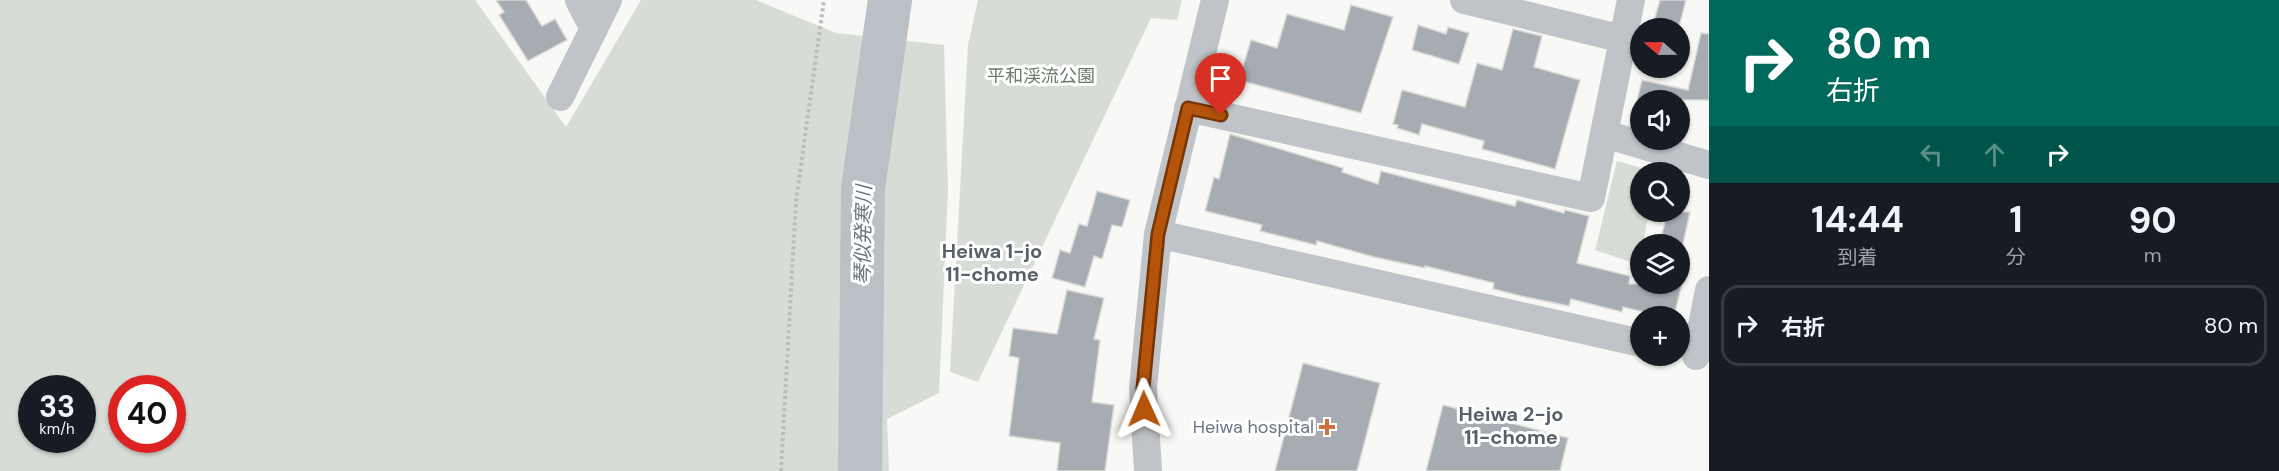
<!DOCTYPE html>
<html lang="ja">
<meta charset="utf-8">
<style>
body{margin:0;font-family:"DM Sans","Noto Sans JP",sans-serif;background:#20242c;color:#f1f3f6;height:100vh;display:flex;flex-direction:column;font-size:22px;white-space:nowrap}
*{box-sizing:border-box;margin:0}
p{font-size:20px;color:#9ea1a6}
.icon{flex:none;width:33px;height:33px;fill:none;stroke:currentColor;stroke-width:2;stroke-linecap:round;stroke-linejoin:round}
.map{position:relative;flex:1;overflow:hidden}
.panel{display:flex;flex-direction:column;background:#171b24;width:570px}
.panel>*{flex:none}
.top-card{background:#00695c;color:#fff;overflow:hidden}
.needle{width:39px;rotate:290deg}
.tools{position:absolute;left:1630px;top:18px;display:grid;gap:12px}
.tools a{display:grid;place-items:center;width:60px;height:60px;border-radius:50%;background:#171b24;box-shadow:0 2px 4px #0004;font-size:30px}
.speed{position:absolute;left:18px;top:375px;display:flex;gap:12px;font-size:30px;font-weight:700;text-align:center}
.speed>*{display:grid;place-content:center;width:78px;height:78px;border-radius:50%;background:#171b24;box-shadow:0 2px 4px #0004;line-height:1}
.speed small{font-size:15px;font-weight:400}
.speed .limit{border:9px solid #d22;background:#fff;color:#111}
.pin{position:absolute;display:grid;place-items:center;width:51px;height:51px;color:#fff;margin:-62px -26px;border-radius:50% 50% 50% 0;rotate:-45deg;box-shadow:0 0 6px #0007}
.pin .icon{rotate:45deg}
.me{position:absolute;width:66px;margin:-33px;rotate:359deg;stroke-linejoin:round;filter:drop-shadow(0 0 4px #0008)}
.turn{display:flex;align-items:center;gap:21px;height:126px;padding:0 18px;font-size:27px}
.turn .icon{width:78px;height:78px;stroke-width:2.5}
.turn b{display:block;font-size:42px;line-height:51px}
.lanes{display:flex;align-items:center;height:57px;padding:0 18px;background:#0003;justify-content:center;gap:30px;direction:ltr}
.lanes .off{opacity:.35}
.eta{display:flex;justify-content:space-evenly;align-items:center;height:102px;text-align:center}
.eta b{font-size:36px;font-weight:700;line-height:42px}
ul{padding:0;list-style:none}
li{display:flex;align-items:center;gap:18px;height:81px;margin:0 12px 9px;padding:0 6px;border:3px solid #363941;border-radius:18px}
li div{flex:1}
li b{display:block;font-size:22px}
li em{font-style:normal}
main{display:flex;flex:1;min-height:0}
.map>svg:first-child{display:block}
.green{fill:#d8dcd6;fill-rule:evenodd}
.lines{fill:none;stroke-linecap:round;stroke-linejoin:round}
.river{stroke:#b9c1c6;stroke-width:44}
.building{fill:#a6acb2;stroke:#dadad8;stroke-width:1.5}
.path{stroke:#babcbf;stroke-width:4;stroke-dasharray:3 3;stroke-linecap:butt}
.minor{stroke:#c0c3c7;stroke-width:28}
.route-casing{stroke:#753606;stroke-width:15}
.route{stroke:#b45309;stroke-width:10}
.poi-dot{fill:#cd7041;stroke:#fff;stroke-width:2}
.labels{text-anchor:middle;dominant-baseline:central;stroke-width:6;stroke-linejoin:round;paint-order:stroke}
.park-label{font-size:18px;fill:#6b7b69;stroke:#fff}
.poi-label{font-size:18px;fill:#6b7683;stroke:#fff;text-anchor:end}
.water-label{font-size:20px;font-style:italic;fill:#67767f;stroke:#fff}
.neighbourhood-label{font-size:20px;font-weight:bold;fill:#586069;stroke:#fff}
</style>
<main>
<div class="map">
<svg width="1709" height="471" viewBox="0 0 1709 471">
<rect width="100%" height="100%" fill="#f8f8f6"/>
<path class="green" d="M0,0H475L566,127L641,0H756L836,33L944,45L948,191L939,393L887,419L889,471H0ZM32,388H82V440H32ZM122,388H172V440H122Z
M978,0H1182L1177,20L1151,18L978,382L950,372L968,45Z
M1617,161L1656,172H1641V212H1649L1639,265L1595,250Z"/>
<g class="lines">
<path class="river" d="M860,471L863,188L890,0"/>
</g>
<path class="building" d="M496,0H526L542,26L555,19L567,40L528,61L499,15L504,12Z
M1660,0H1686L1679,27L1654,21Z
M1351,5L1393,17L1361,113L1239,80L1251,40L1277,48L1287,14L1344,30Z
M1418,25L1446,34L1448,27L1469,33L1459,64L1412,50Z
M1513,29L1542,36L1534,67L1580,80L1555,169L1482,149L1484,141L1422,124L1419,135L1397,128L1398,125L1393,124L1402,90L1465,107L1477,63L1502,70Z
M1701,33L1709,34V100H1637L1642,80L1688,90Z
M1230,134L1343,168L1342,172L1378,184L1381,171L1515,206L1517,200L1564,213L1565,210L1589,216L1577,263L1630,276L1629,284H1682L1674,316H1661L1623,307L1622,312L1571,299L1569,306L1521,296L1493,289L1494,283L1425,266V268L1374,257L1317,241L1316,245L1260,231L1262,225L1205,211L1214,177L1219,179Z
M1097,191L1130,200L1122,227L1112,225L1102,259L1094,256L1085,287L1052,278L1060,250L1070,253L1079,224L1087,226Z
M1668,212H1690L1683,244H1659Z
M1067,290L1104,298L1094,339L1100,340L1092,402L1114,405L1105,471H1057L1060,443L1009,436L1019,358L1009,356L1013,328L1057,334Z
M1303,363L1380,383L1357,471H1275Z
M1443,405L1568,438L1560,471H1426Z"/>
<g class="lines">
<path class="path" d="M781,471L796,201L824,0"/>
<path class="minor" d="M579,0L594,29
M1464,0L1623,39
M560,97L608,0
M1188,108L1591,198L1631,0
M1605,134L1709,165
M1158,234L1641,343
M1696,356L1709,290
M1148,471L1143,388L1158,234L1215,0"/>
</g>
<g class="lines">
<g class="route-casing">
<path id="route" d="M1144,409L1143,388L1158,234L1188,108L1221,115"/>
</g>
<use href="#route" class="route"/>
</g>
<path class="poi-dot" d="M1324 418h6v6h6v6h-6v6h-6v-6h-6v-6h6z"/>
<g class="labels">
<g class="park-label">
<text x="1041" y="76">平和渓流公園</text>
</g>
<g class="poi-label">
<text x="1314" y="427">Heiwa hospital</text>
</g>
<g class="water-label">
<text transform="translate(863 235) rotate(-89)">琴似発寒川</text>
</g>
<g class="neighbourhood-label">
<text x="992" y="251">Heiwa 1-jo<tspan x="992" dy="23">11-chome</tspan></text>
<text x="1511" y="414">Heiwa 2-jo<tspan x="1511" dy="23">11-chome</tspan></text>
</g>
</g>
</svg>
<div class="tools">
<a><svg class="needle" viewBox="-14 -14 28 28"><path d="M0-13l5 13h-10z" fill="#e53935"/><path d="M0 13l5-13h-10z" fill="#9ea1a6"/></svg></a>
<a><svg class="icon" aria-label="sound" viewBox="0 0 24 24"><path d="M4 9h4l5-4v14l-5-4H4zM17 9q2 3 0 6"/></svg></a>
<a><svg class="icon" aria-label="search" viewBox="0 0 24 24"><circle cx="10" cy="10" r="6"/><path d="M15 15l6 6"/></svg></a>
<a><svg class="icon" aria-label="layers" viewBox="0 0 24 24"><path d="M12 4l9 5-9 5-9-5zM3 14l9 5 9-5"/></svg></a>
<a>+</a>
</div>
<div class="speed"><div>33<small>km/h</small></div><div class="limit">40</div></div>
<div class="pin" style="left:1221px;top:115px;background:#d93025"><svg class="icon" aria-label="arrive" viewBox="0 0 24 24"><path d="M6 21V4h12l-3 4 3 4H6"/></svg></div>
<svg class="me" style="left:1144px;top:409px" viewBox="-20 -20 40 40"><path d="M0-17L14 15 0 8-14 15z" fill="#b45309" stroke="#fff" stroke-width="4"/></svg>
</div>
<section class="panel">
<div class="top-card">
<div class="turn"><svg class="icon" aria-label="right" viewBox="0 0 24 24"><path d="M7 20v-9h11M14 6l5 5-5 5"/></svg><div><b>80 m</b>右折</div></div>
<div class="lanes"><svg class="icon off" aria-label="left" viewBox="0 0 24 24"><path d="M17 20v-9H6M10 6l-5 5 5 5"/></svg><svg class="icon off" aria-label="ahead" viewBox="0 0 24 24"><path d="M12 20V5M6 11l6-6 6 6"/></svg><svg class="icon" aria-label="right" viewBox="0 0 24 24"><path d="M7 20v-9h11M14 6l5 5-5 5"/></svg></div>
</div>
<div class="eta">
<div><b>14:44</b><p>到着</p></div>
<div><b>1</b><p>分</p></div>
<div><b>90</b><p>m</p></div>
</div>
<ul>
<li><svg class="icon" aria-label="right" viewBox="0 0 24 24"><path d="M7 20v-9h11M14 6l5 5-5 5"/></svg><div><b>右折</b></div><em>80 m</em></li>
</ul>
</section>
</main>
